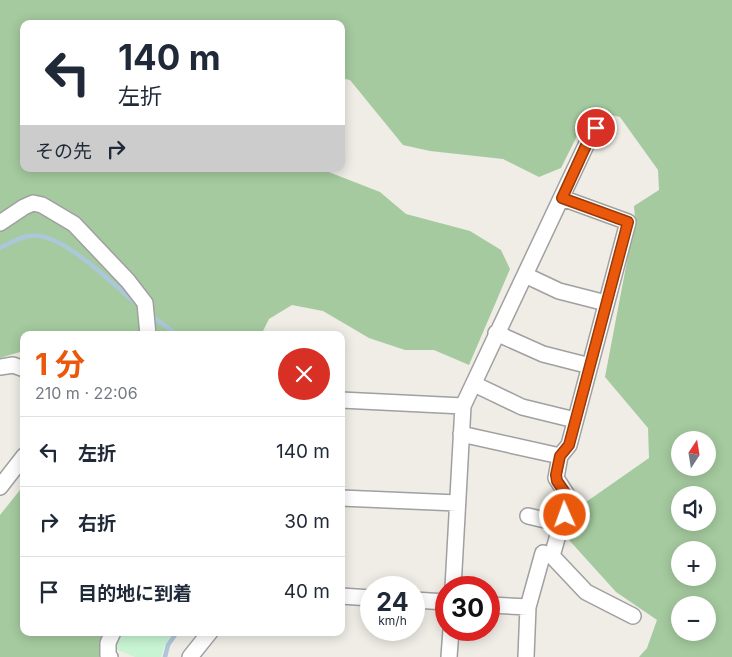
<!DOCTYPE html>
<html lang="ja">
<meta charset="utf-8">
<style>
body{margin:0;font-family:Inter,"Noto Sans JP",sans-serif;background:#f2f2f3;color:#1f2937;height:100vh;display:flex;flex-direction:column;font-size:19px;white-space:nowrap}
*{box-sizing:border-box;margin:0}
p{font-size:16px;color:#747a83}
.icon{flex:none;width:28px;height:28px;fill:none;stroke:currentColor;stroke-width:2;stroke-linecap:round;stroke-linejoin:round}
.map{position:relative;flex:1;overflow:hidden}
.panel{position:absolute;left:20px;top:331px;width:325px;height:305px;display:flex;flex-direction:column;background:#fff;border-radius:10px;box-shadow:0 2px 12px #0003}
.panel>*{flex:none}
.guide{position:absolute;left:20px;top:20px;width:325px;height:152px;border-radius:10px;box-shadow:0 2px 12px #0003;background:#fff;color:#1f2937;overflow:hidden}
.needle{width:32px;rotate:12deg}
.controls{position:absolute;left:671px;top:431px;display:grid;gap:10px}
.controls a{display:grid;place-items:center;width:45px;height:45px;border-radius:50%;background:#fff;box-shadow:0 2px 12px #0003;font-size:25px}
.speed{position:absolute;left:360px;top:576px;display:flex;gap:10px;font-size:25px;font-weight:700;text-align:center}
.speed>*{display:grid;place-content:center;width:65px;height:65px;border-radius:50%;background:#fff;box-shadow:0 2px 12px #0003;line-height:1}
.speed small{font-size:12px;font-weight:400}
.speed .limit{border:8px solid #d22;background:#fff;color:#111}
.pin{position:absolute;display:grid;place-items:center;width:42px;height:42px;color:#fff;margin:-21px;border:2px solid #fff;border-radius:50%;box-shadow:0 1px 5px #0007}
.me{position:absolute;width:55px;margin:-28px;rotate:358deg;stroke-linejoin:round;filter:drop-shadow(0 0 4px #0008)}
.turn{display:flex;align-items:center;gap:18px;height:105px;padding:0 15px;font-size:22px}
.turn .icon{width:65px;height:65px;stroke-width:2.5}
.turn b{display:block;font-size:35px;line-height:42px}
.then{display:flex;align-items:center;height:48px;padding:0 15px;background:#0003;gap:10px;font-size:19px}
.round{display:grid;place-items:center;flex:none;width:52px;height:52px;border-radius:26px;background:#f2f2f3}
.summary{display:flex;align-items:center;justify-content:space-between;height:85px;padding:0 15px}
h1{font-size:30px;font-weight:700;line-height:38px;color:#ea580c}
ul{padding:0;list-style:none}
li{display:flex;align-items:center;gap:15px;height:70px;padding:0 15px;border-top:1px solid #e0e1e3}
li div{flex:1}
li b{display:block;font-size:19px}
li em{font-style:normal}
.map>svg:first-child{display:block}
.forest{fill:#a5ca9f;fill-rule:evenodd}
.park{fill:#c8f4d3}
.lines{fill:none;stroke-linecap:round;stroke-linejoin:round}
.stream{stroke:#abc7d8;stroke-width:4.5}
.minor-casing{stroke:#a0a0a0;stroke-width:18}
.minor{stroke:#fff;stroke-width:15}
.route-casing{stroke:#983908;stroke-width:12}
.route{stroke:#ea580c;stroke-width:9}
</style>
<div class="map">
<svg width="732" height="657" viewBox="0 0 732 657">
<rect width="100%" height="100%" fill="#efede6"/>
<path class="forest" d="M0,0H732V657H639L647,648L657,620L616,592L569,540L574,518L586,502L649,458L648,428L605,377L635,219L634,206L659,190L658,170L620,117L590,110L561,168L539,177L503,159L430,151L403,145L350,80L341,78V24H24V169H321L380,192L406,214L470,231L501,250L510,269L469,365L434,350H405L369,338L323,311L292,305L269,319L261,335H24V354L20,352L0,358ZM680,440H708V468H680ZM680,495H708V522H680ZM680,550H708V578H680ZM680,605H708V632H680Z
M24,485V632L107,633L100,645L99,657H0V515Z"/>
<path class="park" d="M124,633H172L164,647L161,657H135L113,648L117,638Z"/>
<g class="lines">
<path class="stream" d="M0,248C12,242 27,233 40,236C69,240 115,286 138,305
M150,315L178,335
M165,657L168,645L177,632"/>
<g class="minor-casing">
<path id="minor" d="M0,223L24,207L33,203L42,205L74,224L128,281L145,303L148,335
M525,275L559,291L606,303
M496,333L543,354L590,366
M0,367L13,365L24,369
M474,384L522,407L575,420
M341,400L463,406
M461,434L560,456L569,445L628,222L562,198
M0,487L24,456
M341,498L457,503
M528,516L562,524
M552,556L586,592L633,616
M453,588L463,406L589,139L596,128
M341,596L371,598
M414,600L446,602
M489,605L528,607
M110,657L108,655V643L113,632
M190,657L210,632
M449,657L451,630
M526,657L528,607L543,553L552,556L568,500L567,495L556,478L560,456"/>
</g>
<use href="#minor" class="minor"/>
</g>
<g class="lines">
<g class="route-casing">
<path id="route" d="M565,515L568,497L557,481L556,475L560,456L569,445L628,222L562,198L589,139L596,128"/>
</g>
<use href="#route" class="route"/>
</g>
</svg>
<div class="controls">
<a><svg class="needle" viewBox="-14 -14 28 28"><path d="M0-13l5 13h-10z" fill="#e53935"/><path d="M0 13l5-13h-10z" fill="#747a83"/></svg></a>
<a><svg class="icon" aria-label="sound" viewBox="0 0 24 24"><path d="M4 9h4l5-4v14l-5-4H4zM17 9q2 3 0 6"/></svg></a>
<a>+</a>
<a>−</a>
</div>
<div class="speed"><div>24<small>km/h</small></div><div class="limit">30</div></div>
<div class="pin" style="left:596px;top:128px;background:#d93025"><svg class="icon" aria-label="arrive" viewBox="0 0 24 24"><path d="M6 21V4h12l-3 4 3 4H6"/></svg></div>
<svg class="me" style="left:565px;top:515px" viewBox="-20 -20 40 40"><circle r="17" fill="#ea580c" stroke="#fff" stroke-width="3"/><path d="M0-11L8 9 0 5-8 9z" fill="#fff"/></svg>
<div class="guide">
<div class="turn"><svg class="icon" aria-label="left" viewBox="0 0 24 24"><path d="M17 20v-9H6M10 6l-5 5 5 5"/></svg><div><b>140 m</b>左折</div></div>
<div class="then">その先<svg class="icon" aria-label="right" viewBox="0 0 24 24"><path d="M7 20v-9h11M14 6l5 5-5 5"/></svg></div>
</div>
<section class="panel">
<div class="summary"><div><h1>1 分</h1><p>210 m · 22:06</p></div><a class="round" style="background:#d93025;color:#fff"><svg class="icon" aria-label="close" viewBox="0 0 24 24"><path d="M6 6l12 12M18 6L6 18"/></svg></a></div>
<ul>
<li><svg class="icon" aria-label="left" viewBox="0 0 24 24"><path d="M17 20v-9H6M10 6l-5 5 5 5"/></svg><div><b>左折</b></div><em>140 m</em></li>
<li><svg class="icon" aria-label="right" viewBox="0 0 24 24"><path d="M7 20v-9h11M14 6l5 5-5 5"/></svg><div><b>右折</b></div><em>30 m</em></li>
<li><svg class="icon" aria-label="arrive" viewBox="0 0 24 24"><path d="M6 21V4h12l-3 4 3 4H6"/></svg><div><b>目的地に到着</b></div><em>40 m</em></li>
</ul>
</section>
</div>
